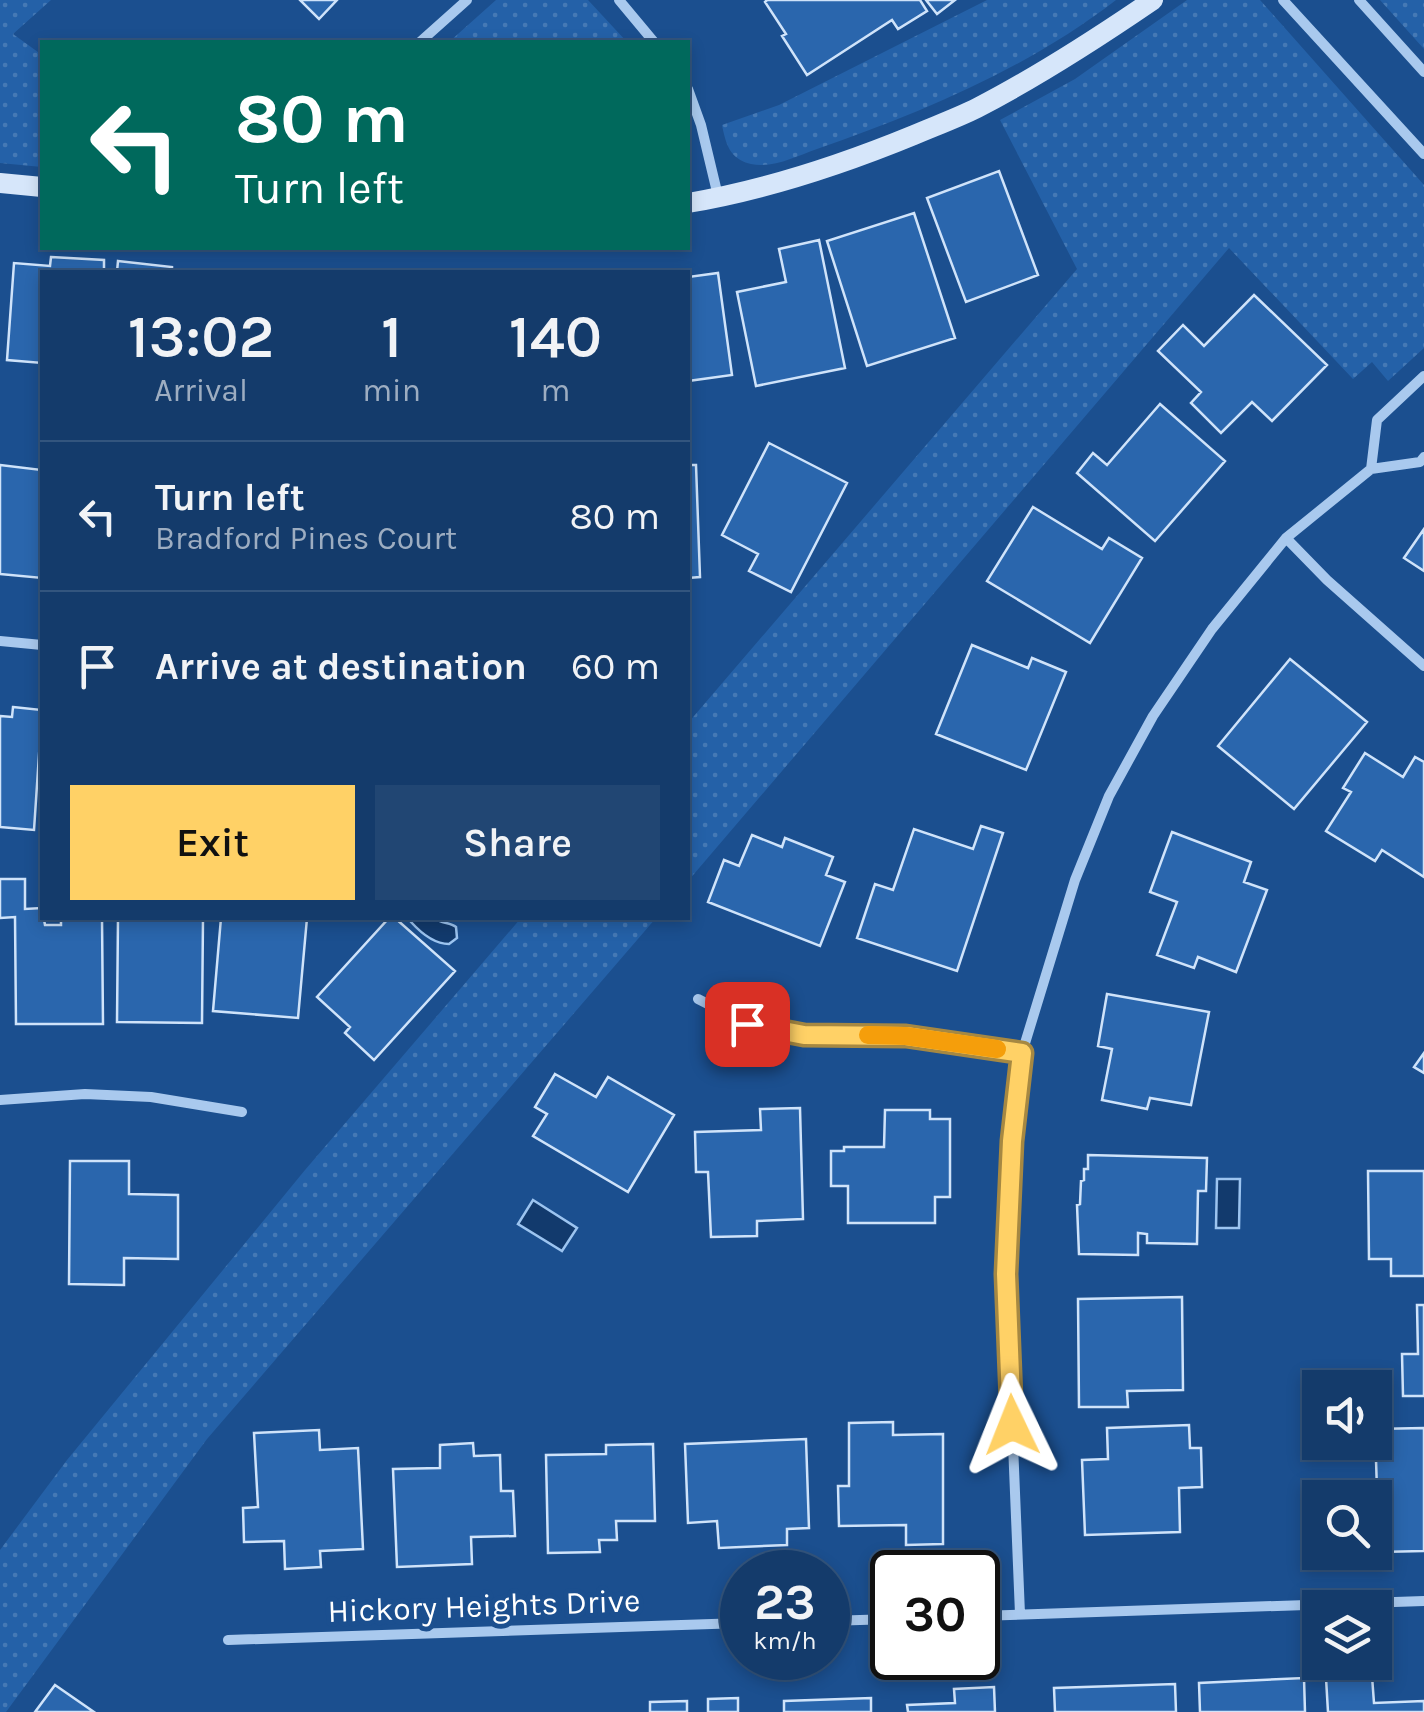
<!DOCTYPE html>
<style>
body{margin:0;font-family:Karla,sans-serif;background:#214673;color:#f1f3f6;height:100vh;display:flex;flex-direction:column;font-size:38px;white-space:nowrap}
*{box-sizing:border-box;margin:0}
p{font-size:32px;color:#9dadc1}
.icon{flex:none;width:55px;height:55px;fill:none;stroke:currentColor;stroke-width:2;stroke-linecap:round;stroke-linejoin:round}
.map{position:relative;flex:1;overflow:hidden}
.drawer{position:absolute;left:40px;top:270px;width:650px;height:650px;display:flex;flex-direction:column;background:#143b6b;border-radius:0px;box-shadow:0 5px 15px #0003,0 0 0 2px #33557e}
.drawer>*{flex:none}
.hud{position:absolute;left:40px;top:40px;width:650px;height:210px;border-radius:0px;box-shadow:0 5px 15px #0003,0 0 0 2px #33557e;background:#00695c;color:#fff;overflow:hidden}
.buttons{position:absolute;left:1302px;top:1370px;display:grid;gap:20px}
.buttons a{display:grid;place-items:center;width:90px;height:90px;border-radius:0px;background:#143b6b;box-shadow:0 5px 15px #0003,0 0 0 2px #33557e;font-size:50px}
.speed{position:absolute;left:720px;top:1550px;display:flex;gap:20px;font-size:50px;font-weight:700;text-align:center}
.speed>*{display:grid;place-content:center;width:130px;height:130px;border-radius:50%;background:#143b6b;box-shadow:0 5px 15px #0003,0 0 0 2px #33557e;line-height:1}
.speed small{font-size:25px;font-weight:400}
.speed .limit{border:5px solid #111;border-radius:15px;background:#fff;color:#111}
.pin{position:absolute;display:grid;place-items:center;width:85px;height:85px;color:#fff;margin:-42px;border-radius:20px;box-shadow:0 5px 15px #0006}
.me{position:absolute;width:110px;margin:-55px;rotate:358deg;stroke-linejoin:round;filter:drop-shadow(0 0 8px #0008)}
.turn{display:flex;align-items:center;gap:35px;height:210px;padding:0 30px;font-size:45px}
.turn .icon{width:130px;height:130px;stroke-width:2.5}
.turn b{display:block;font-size:70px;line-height:85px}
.eta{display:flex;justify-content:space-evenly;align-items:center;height:170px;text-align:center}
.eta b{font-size:60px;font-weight:600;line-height:70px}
.button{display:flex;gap:20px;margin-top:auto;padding:20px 30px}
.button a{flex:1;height:115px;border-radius:0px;background:#ffd166;color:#111;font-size:40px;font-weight:600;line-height:115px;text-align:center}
.button a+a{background:#214673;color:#f1f3f6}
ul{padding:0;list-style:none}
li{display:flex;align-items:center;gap:30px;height:150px;padding:0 30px;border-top:2px solid #33557e}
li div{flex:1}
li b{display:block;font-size:38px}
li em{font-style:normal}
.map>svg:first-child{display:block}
.grass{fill:url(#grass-dots)}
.water{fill:#123a6d;stroke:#9cc4f0;stroke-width:2.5}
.building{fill:#2a66ad;stroke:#cfe3fa;stroke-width:2.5}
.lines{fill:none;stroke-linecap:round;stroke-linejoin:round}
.street{stroke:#a9c9ee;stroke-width:10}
.secondary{stroke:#d6e6fa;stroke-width:20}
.route-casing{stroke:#a68842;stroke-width:25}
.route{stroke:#ffd166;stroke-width:18}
.slow{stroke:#f59e0b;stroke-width:18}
.labels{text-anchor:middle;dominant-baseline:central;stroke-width:10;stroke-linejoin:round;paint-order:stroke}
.street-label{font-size:32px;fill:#fff;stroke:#1b4f8f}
</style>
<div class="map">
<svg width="1424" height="1712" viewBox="0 0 1424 1712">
<defs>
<pattern id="grass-dots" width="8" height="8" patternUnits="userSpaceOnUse" patternTransform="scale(2.5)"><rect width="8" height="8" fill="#2461a8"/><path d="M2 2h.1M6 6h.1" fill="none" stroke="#4579b5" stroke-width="1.8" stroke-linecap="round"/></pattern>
</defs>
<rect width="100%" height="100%" fill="#1b4f8f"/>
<path class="grass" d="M0,0H51L13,34L42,55V167L0,163Z
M496,0H588L627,42H449Z
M987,0H1116C1028,68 921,113 817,149C797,156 772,169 751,164C730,159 726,145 722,125L779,105Z
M1187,0H1260L1424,185V348L1388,381L1372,362L1353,379L1229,248L688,881V723L1077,269L1000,120L1075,79Z
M1380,0H1424V49Z
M521,918H656L207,1439L6,1712H0V1550L67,1460L305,1170Z"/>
<path class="water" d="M412,918H435C441,924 450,922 456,927L457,938L449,944C434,944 421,933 411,922Z
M1217,1179H1240L1239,1228H1216Z
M533,1200L577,1228L562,1251L518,1224Z"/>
<path class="building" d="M300,0H337L319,19Z
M767,0H920L927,11L898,29L892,20L807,75L782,36L786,34L765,2Z
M926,0H955L937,14Z
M999,171L1038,275L966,302L927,198Z
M914,213L955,338L867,366L827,241Z
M819,240L845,368L756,386L737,292L786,282L779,249Z
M51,257L104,260V272H42V363L7,360L14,263L50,266Z
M118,261L172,267V272H117Z
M718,273L732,375L688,381V277Z
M1254,295L1327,365L1272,421L1252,402L1221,433L1191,403L1201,392L1158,351L1183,325L1204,346Z
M1160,404L1225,461L1155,541L1077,473L1093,453L1107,465Z
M769,443L847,483L791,592L749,571L758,554L722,535Z
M0,465L42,470V578L0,574Z
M688,465H696L700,577L688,578Z
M1033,507L1102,549L1109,538L1142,558L1090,643L987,581Z
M1424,529V571L1404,558Z
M972,645L1028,668L1032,658L1066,672L1026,770L936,734Z
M1290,659L1367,722L1294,809L1218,746Z
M13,707L42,710L34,830L0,827V716L12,717Z
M1365,753L1403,777L1415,757L1424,762V877L1382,850L1375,861L1326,831L1351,792L1343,788Z
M981,826L1003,833L957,971L857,938L875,884L893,890L914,829L973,849Z
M1172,832L1251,862L1244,882L1267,890L1236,972L1198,957L1194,968L1157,955L1177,902L1150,892Z
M752,835L782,847L785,838L833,857L826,875L845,882L820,946L708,902L724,860L739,866Z
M0,879H25V909L42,908L45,925H61V918H102L103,1024H16L15,917L0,918Z
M118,918H203L202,1023L117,1022Z
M221,918H307L298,1018L213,1011Z
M389,918H395L455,971L374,1060L345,1033L350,1027L317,997Z
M1107,994L1209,1012L1191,1105L1150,1098L1147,1109L1102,1100L1112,1049L1098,1046Z
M1424,1053V1073L1414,1067Z
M555,1074L596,1097L608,1077L674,1115L628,1192L533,1136L547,1114L535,1107Z
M800,1108L803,1219L757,1221V1236L711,1237L708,1172H696L695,1132L761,1130L760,1109Z
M885,1110H930V1119H950V1197H935V1223H848V1186H831V1151H844V1147H884Z
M1088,1155L1207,1158L1206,1191H1198L1197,1244L1147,1243V1234L1138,1233V1255L1079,1254L1077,1205L1080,1204L1081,1181L1084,1180V1169H1088Z
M70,1161H129V1194L178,1195V1259L124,1258V1285L69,1284Z
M1368,1171H1424V1276H1391V1259H1369Z
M1182,1297L1183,1390L1127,1391L1128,1407H1079L1078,1299Z
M1417,1305H1424V1396H1403L1402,1354H1418Z
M893,1422V1435L943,1434V1544L906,1545V1525L839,1526L838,1486H849V1423Z
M1189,1425L1190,1448H1201L1202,1487L1179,1488L1180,1532L1085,1535L1082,1460L1108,1459L1107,1428Z
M1424,1428V1551L1379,1552L1375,1429Z
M319,1430L320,1450L358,1448L363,1549L320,1551L321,1567L285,1569L284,1541L244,1542L243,1508L258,1507L254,1433Z
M806,1439L809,1528L787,1529V1545L719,1548L717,1521L688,1523L685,1444Z
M473,1443L474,1456L500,1455L501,1491H513L515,1536L471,1537L472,1564L397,1567L393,1469L440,1468V1445Z
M653,1444L655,1521H616L617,1540H599L600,1552L548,1553L546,1455L606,1454V1445Z
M1372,1676L1374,1703L1424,1701V1712H1328L1326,1678Z
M1304,1678L1305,1712H1200L1199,1683Z
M1175,1684L1176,1712H1055L1054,1688Z
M55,1685L94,1712H35Z
M994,1687L995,1712H908L907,1705L955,1703L954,1689Z
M738,1698V1712H708V1699Z
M871,1698V1712H784V1701Z
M687,1701V1712H650V1702Z"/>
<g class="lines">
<path class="street" d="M619,0L654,42
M1283,0L1424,154
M1359,0L1424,72
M420,42L467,0
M688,89L701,125L718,196
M1371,469L1377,420L1424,376
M1286,538L1327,580L1424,666
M0,641L42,645
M698,999L747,1024L804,1035L906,1036L1022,1053
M0,1100L85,1094L151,1097L242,1112
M1020,1614L1006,1274L1013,1141L1022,1053L1075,880L1109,796L1153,716L1212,629L1286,538L1371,469L1420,462L1424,457
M978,1616L1424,1601
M828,1621L892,1619
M228,1640L742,1623"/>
<path class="secondary" d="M0,183L42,187
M688,203C765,190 841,165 914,135C935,126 957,118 977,108C1039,76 1096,39 1153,0"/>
</g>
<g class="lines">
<g class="route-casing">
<path id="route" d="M747,1024L804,1035L906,1036L1022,1053L1012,1141L1006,1274L1012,1425"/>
</g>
<use href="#route" class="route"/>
<path class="slow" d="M868,1035L906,1036L997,1049"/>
</g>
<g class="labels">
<g class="street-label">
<text transform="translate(484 1606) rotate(-2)">Hickory Heights Drive</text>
</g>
</g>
</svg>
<div class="buttons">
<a><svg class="icon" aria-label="sound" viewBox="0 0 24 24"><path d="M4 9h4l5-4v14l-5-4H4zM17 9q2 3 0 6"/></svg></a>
<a><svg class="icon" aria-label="search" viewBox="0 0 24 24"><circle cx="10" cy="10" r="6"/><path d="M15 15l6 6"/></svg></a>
<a><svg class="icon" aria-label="layers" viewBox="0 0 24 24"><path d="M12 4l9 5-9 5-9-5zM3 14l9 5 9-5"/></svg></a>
</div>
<div class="speed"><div>23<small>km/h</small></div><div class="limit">30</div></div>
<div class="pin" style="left:747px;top:1024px;background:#d93025"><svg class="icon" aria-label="arrive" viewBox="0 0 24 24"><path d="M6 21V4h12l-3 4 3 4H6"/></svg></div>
<svg class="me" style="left:1012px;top:1425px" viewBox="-20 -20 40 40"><path d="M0-17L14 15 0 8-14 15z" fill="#ffd166" stroke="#fff" stroke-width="4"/></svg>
<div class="hud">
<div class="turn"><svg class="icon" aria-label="left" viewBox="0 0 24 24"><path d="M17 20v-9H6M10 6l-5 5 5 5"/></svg><div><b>80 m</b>Turn left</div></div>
</div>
<section class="drawer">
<div class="eta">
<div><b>13:02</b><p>Arrival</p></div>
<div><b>1</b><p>min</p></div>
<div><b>140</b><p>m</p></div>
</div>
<ul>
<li><svg class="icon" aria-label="left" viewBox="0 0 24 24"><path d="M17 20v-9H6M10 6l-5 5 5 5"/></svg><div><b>Turn left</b><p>Bradford Pines Court</p></div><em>80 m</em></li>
<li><svg class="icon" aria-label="arrive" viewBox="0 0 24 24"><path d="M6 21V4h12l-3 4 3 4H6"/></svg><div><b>Arrive at destination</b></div><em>60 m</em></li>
</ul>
<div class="button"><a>Exit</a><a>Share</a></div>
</section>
</div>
